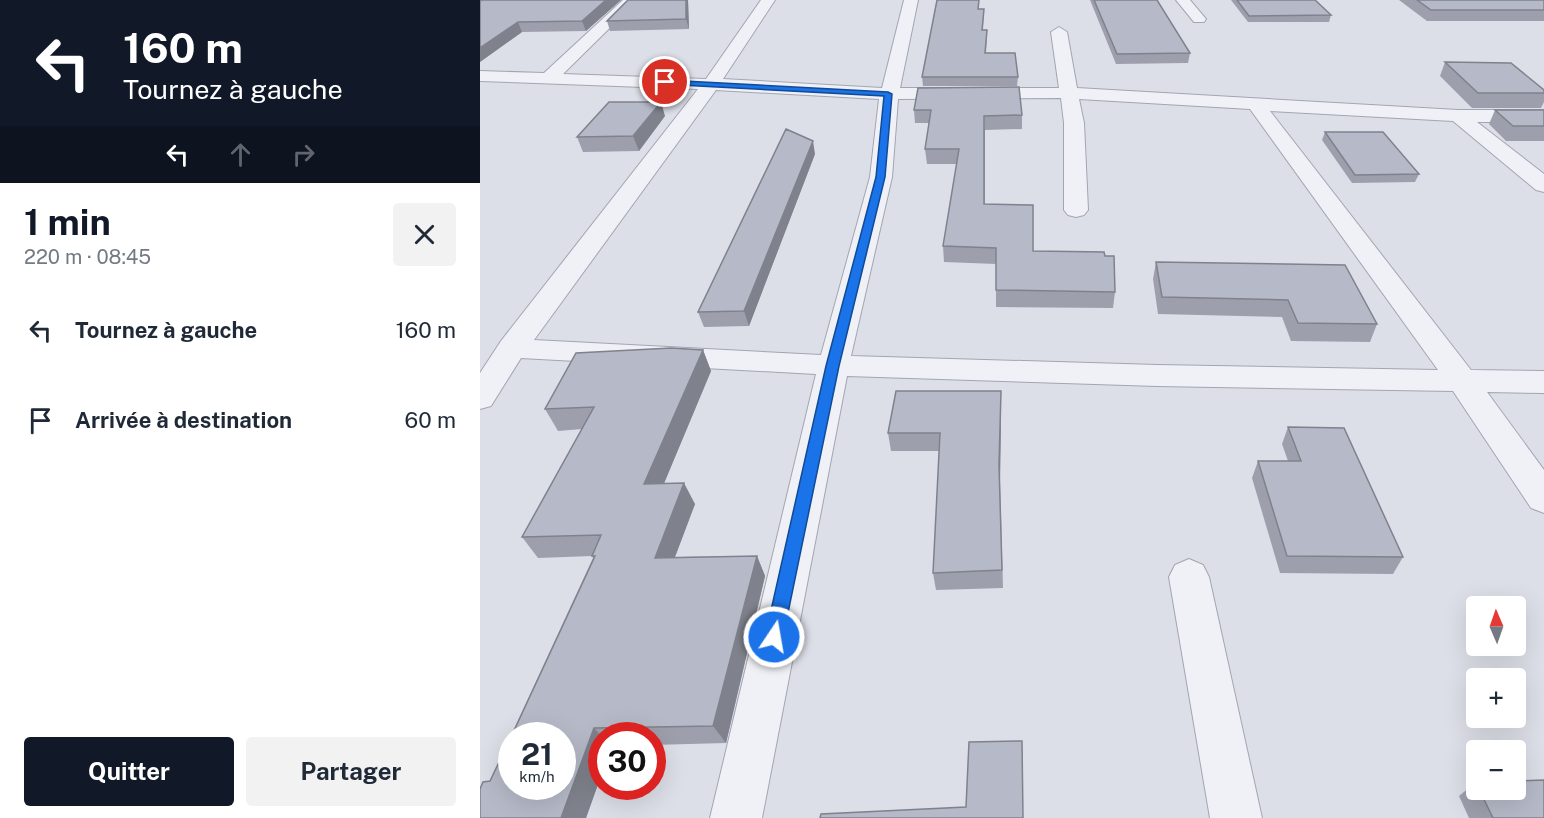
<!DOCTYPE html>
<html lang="fr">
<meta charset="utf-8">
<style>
body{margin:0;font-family:"Public Sans",sans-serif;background:#f2f2f3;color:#1f2937;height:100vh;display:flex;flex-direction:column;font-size:22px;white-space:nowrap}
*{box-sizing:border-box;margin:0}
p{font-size:20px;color:#747a83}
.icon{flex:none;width:33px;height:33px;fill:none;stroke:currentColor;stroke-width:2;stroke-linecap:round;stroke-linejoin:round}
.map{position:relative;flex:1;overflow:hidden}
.sheet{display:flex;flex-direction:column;background:#fff;width:480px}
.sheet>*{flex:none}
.hud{background:#111827;color:#fff;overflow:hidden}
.needle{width:39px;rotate:358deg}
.fabs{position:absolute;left:986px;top:596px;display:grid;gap:12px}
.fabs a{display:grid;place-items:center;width:60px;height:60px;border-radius:6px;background:#fff;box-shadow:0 6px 24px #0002;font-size:30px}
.speed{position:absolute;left:18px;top:722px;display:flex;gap:12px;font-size:30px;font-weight:700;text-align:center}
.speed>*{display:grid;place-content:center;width:78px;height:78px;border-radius:50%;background:#fff;box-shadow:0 6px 24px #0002;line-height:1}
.speed small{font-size:15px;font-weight:400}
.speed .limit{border:9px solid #d22;background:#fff;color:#111}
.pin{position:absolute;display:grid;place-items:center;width:51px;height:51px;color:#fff;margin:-26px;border:3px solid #fff;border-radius:50%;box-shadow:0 2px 6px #0007}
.me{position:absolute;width:66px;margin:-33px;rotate:12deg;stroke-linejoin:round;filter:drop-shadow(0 0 4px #0008)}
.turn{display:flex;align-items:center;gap:21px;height:126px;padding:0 24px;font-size:27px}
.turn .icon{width:78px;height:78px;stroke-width:2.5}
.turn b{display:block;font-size:42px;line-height:51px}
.lanes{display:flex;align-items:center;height:57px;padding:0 24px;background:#0003;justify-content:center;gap:30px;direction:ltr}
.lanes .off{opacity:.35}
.round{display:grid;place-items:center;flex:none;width:63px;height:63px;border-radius:6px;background:#f2f2f3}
.headline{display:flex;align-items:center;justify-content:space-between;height:102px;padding:0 24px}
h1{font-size:36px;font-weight:700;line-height:45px;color:#111827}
.button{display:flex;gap:12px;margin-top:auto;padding:12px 24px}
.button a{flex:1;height:69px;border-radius:6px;background:#111827;color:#fff;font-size:24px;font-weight:700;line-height:69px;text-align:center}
.button a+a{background:#f2f2f3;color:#1f2937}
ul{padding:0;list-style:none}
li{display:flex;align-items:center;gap:18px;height:90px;padding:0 24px}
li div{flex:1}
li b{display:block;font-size:22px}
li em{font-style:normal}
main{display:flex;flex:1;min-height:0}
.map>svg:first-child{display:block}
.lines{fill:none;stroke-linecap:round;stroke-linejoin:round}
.minor-casing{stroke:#a2a5b2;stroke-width:2}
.minor{fill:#f0f1f6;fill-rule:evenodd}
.wall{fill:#9da0ac}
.shaded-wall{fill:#7f828c}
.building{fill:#b6bac8;stroke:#7f828c;stroke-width:1.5}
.route{fill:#1a73e8;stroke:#114b97;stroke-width:1.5}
</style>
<main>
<section class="sheet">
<div class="hud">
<div class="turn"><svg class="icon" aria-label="left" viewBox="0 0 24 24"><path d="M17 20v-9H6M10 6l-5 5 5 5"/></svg><div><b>160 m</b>Tournez à gauche</div></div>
<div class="lanes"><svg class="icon" aria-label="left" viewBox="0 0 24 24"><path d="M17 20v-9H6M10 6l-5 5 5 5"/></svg><svg class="icon off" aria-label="ahead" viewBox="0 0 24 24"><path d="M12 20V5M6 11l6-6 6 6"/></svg><svg class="icon off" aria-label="right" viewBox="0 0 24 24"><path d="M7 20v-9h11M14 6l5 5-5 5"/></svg></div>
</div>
<div class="headline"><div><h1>1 min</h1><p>220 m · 08:45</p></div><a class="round"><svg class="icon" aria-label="close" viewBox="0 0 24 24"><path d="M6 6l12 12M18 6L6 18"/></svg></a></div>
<ul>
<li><svg class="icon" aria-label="left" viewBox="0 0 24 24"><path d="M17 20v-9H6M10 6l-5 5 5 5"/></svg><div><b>Tournez à gauche</b></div><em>160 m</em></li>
<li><svg class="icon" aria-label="arrive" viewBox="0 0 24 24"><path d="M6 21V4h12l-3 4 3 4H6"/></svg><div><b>Arrivée à destination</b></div><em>60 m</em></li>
</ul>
<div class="button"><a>Quitter</a><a>Partager</a></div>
</section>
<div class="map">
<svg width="1064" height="818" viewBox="0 0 1064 818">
<rect width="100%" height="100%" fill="#dddfe8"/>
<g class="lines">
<g class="minor-casing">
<path id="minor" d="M143,0H158L83,74L226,79L281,0H295L243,79L402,88L424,0H438L420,88H579L571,32L579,27L587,32L597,88L978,110H1064V122H997L1064,174V192L1056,190L973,121L790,111L991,370L1064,371V393L1007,392L1064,470V513L1051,508L973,391L677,386L367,376L282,818H230L336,374L41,358L11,406L0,409V373L21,341L218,89L0,81V71L64,73ZM236,90L399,99L390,177L341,355L54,340ZM581,98L584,123V210L588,215L596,217L604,215L608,210L604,123L599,99L770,109L958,370L677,365L371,356L412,177L418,99Z
M696,0H710L726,19L724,22H714Z
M709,559L723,565L729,577L782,818H730L689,577L695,565Z"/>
</g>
<use href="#minor" class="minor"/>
</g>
<path class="wall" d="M2,0H141L106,31L42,32L0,62V1Z
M148,0H208L209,29L130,31L127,21Z
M610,0H677L710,53L708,63L636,64Z
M751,0H835L851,15L849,22H768Z
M919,0H1064V21H947Z
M499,9H504L503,30H507L506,53L538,77L537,86H443L442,77Z
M965,62L1064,90V102L1061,108H992L960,76Z
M438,88L542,115V129L505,130V204L553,251L635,292L633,308L516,307V264L464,262L463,246L477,164H447L445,149L449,123H435L434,110Z
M1015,110H1064V141H1026L1009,124Z
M185,116L159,151L103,152L97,137Z
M845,132L939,174L935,182L872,183L842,140Z
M335,154L269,326L224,327L218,312Z
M676,262L897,324L890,342L811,341L802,317L678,314L673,279Z
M223,350L231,371L184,483L215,504L195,557L277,556L285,576L246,743L172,745V735H122V773L106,818L10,781L113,558L112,556L58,558L42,537L102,429L78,431L65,409Z
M521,409L520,479L523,588L456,590L453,573L460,451H411L408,433Z
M808,427L923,557L913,574L800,573L772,478L778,461H808L802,444Z
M996,782V789H1035L1064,818H989L979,796Z"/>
<path class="shaded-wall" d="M126,0H141L106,31L102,21Z
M206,0H208L209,29L206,19Z
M38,22L42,32L0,62V48Z
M181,102L185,116L159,151L153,136Z
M333,141L335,154L269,326L264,311Z
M223,350L231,371L175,505L164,484Z
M521,391V409L520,483L519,465Z
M204,483L215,504L187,578L175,558Z
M277,556L285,576L246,743L233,726Z
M114,728L122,737V773L106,818H81Z"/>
<path class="building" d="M2,0H126L102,21L38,22L0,48V1Z
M148,0H206V19L127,21Z
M457,0H499L498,9H504L502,30H507L505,53H535L538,77H442Z
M614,0H677L710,53L637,54Z
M757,0H835L851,15L769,16Z
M937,0H1064V10H951Z
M965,62L1031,63L1064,90V93H998Z
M539,87L542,115L504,116V204L553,205V251L624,252L625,256H634L635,292L516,290V248L463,246L479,149H445L451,110H434L438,88Z
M129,102H181L153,136L97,137Z
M1015,110H1064V126H1033Z
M306,129L333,141L264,311L218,312Z
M845,132H903L939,174L875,175Z
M676,262L865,265L897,324L818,323L808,300L682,297Z
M191,348L223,350L164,484L204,483L175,558L277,556L233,726L114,728L81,818H0V789L3,782L10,781L32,735V786H82V735H32L115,556H112L121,535L42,537L114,407L65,409L96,353Z
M416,391H521L519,465L522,570L453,573L460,433H408Z
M808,427L864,428L923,557L807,556L778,461H821Z
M542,741L543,818H340L341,814L486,807L489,742Z
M1064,780V818H1013L999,789H1035V781Z"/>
<path class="route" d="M185,80L408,92L412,94L405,177L359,366L303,637L300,643L294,645L287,643L285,637L346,366L396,177L404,96L182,84Z"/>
</svg>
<div class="fabs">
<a><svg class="needle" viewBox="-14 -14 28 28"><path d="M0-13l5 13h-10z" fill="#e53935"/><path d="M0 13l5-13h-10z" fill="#747a83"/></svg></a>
<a>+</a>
<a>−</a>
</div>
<div class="speed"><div>21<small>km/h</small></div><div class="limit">30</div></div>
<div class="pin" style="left:185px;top:82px;background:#d93025"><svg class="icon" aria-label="arrive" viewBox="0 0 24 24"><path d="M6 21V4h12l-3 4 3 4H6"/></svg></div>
<svg class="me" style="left:294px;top:637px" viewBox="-20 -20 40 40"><circle r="17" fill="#1a73e8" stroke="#fff" stroke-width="3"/><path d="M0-11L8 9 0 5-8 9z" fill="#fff"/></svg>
</div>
</main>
